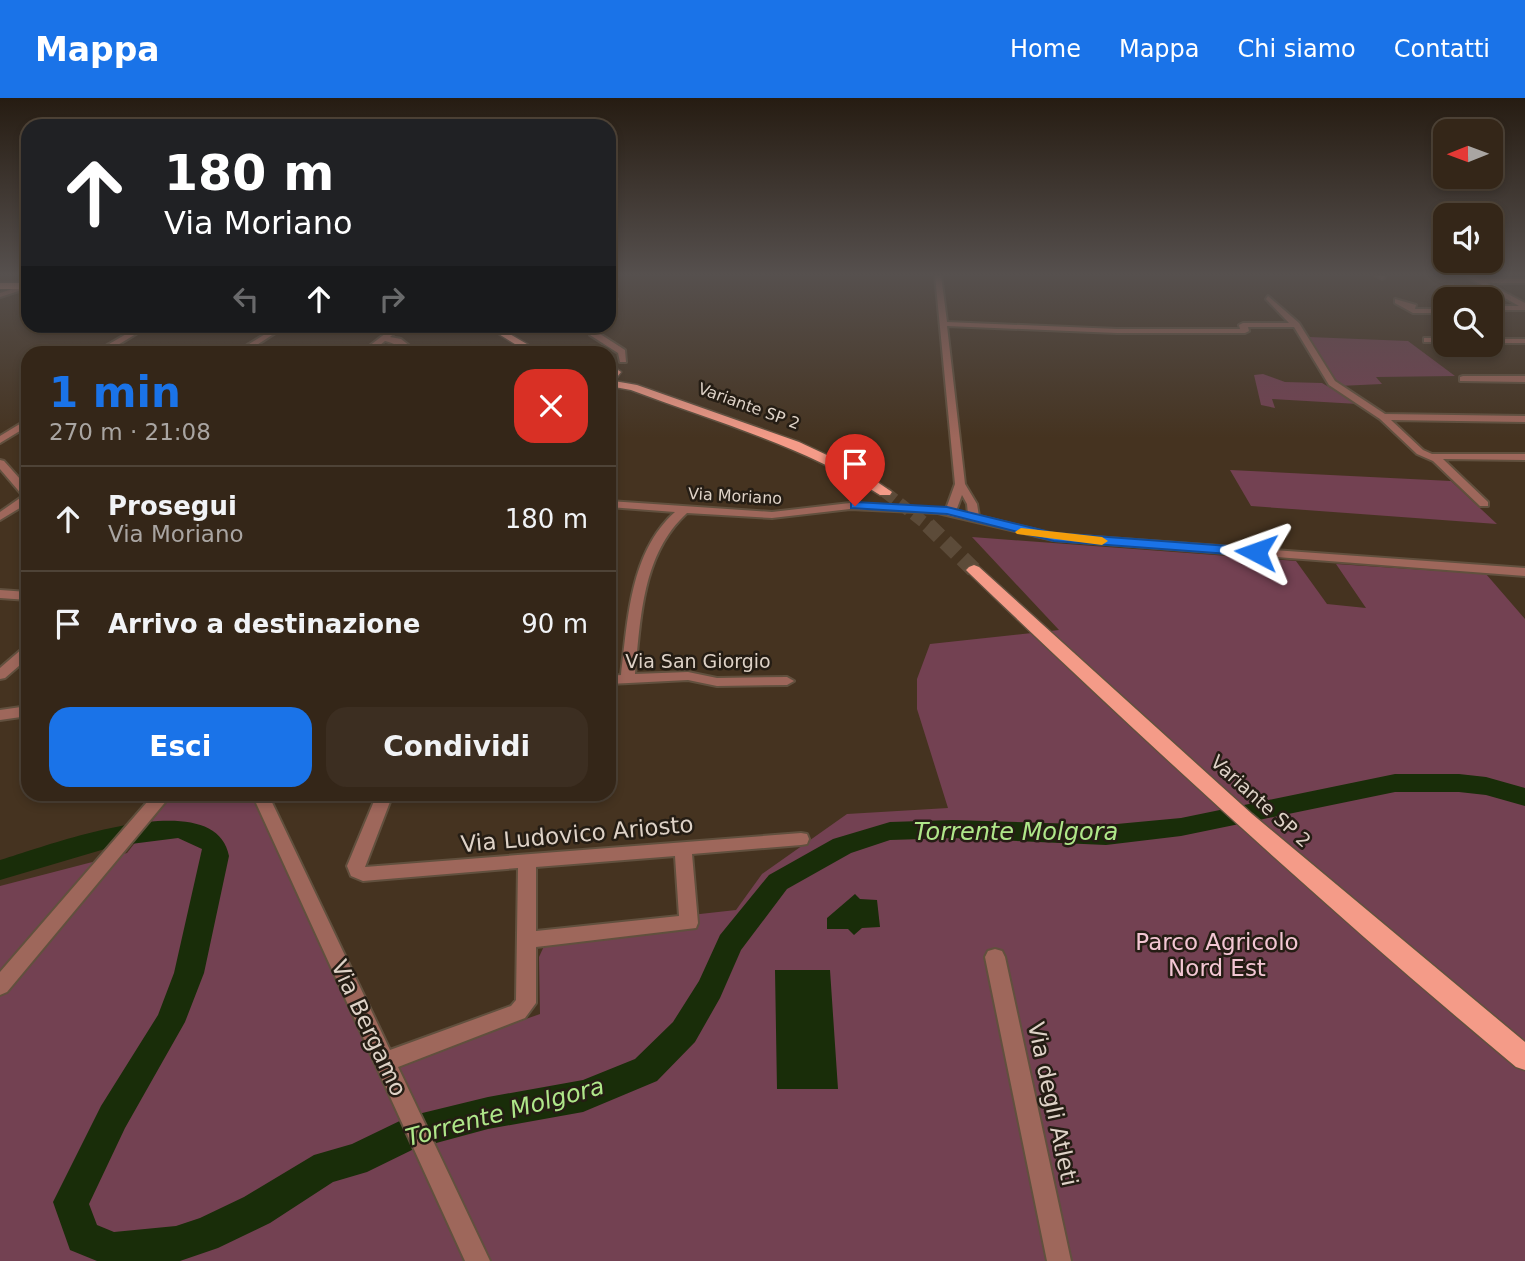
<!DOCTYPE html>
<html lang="it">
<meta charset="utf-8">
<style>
body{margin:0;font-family:"DejaVu Sans",sans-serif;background:#3c2e21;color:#f1f3f6;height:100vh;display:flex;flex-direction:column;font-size:26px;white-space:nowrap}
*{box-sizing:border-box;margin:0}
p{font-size:23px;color:#a9a5a2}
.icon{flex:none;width:38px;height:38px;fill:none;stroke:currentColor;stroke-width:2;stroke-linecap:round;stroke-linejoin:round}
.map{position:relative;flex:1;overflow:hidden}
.drawer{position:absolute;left:21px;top:248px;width:595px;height:455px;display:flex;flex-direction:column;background:#342618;border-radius:21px;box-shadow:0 4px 10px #0003,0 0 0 2px #4e4337}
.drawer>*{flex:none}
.guide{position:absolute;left:21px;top:21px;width:595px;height:214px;border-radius:21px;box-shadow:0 4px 10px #0003,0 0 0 2px #4e4337;background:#202124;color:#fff;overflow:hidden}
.needle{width:46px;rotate:269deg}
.tools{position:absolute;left:1433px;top:21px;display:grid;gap:14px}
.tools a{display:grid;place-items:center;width:70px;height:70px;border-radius:14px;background:#342618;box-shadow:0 4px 10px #0003,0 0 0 2px #4e4337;font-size:35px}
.pin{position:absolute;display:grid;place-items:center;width:60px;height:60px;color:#fff;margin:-72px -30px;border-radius:50% 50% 50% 0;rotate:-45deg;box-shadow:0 0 7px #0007}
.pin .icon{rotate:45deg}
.me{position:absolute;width:77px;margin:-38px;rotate:274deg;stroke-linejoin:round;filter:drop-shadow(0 0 5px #0008)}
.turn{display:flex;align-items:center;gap:24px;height:147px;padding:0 28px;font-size:32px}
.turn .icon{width:91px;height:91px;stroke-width:2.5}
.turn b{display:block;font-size:49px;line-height:60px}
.lanes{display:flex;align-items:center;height:66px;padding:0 28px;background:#0003;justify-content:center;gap:35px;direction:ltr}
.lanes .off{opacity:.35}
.round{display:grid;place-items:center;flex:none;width:74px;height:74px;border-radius:21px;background:#3c2e21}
.head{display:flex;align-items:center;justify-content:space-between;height:119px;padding:0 28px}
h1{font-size:42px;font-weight:600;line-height:52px;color:#1a73e8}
.button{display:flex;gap:14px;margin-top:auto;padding:14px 28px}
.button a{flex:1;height:80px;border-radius:21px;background:#1a73e8;color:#fff;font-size:28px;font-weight:600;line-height:80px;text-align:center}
.button a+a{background:#3c2e21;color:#f1f3f6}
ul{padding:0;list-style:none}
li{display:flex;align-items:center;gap:21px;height:105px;padding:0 28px;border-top:2px solid #4e4337}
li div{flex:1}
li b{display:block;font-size:26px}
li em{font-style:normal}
header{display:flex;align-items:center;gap:42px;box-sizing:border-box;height:98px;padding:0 35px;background:#1a73e8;color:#fff}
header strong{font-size:33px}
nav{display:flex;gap:38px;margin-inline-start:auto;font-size:24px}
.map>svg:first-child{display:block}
.green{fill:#734152}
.water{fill:#192d09}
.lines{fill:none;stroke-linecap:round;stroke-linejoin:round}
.river{fill:#192d09;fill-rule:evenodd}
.major-tunnel-far1{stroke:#5c4b39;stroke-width:12;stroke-dasharray:12 6;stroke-linecap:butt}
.major-tunnel{stroke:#5c4b39;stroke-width:16;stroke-dasharray:16 8;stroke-linecap:butt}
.minor-casing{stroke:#61503e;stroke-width:4}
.major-casing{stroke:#61503e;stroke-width:3}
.minor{fill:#9e675b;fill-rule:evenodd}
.major{fill:#f49b88;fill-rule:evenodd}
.route{fill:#1a73e8;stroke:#114b97;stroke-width:2}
.slow{fill:#f59e0b}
.labels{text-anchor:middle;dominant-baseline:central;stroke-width:5;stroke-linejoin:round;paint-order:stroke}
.far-street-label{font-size:16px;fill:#ded2c7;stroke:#251d14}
.street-label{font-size:19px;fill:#ded2c7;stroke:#251d14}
.near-street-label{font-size:23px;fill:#ded2c7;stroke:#251d14}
.near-park-label{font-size:23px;fill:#f3c6d3;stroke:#251d14}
.near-water-label{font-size:24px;font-style:italic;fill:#afe789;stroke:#251d14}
</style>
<header>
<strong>Mappa</strong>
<nav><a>Home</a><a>Mappa</a><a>Chi siamo</a><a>Contatti</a></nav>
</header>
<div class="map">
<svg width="1525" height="1163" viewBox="0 0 1525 1163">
<rect width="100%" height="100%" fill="#453320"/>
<path class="green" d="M1309,239L1408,243L1455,278L1376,279L1382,286L1339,288Z
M1263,276L1285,284L1322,285L1358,306L1272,301L1275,310L1261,307L1254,277Z
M1230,372L1451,383L1497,426L1251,408Z
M972,439L1296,463L1327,506L1366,510L1336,466L1486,476L1525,521V1163H0V788L127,755L169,701L177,697H243L255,703L379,973L540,916L539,859L545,846L688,831L691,817L736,812L762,776L847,716L948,710L917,611V581L930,546L1059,532Z"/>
<path class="water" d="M855,796L860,801L877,802L880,829L862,830L854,837L848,831H827V820Z
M775,872H830L838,991H777Z"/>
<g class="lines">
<path class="river" d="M1395,676H1459L1486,679L1525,690V708L1486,697L1459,694H1395L1181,738L1106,747L953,740L890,742L851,755L787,791L741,852L720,900L695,944L657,983L583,1014L488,1031L414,1051L367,1074L333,1084L270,1125L218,1150L180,1163H97L70,1152L53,1104L101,1008L158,917L174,875L202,751L178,740L115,748L0,782V762C45,749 215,683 229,758L204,875L185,924L125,1030L89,1106L97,1127L114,1134L176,1128L200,1120L244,1099L314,1057L352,1046L410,1018L488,999L583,982L635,961L673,924L699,883L720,837L769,777L833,741L890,724L953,722L1106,727L1181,720Z"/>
<path class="major-tunnel-far1" d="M885,394L930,429"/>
<path class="major-tunnel" d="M928,427L974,472"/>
<g class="minor-casing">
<path id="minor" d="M935,177H941L947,224L1117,231H1240L1239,227L1243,225H1289L1266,201L1268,198L1299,225L1335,283L1385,316L1525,318V324L1391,322L1423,352L1432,356H1525V362L1443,361L1488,404V408H1480L1433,363L1417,356L1380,321L1329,287L1294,229H1248L1249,233L1245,235H1117L947,228L965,386L977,406L979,418L1053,436L1525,470V478L1053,442L938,415L850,411L772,420L687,415C642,456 641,519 635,576L688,574L717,580L787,579L794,583L787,587L717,588L688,582L609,586V578L621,577C628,521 630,454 675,414L609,409V403L772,414L850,405L946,411L955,386ZM962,397L967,406L968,416L956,413Z
M1375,177H1383L1385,179L1382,181Z
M1464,177H1472L1480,181H1525V185H1487L1525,205V212H1491V208H1519Z
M28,186V190L0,199V195Z
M609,191L617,201L609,210Z
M1395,201L1416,207L1415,211H1446V215H1413L1395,205Z
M140,228H149L103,256H92Z
M278,228H286L243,256H233Z
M395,228H403L390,239L401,241L420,256C406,256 398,245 385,243L369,256H359Z
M588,228H594L597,234L625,252L626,264H620L618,255L590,237Z
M1424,240H1446V244H1424Z
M1491,241H1525V245H1491Z
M1463,278H1525V284L1460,283V279Z
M28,321V328L0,345V338Z
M0,362L4,363L28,390V405L0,422V414L23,398L0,371Z
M0,492L28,494V502L0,500Z
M28,549V560L5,580L0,581V570L23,550Z
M28,608V618L0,622V612Z
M154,696H172L7,894L0,897V874Z
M252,696H268L390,952L511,908L516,902L518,770L363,783L351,778L347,768L377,696H393L365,769L801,735L807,736L809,741L807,746L801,747L692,756L698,825L696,830L536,849V905L525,920L398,969L490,1163H465ZM675,758L679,818L536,833V769Z
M995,851L1002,853L1005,859L1071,1163H1047L985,859L988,853Z"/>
</g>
<g class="major-casing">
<path id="major" d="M0,185H28V191H0Z
M486,228H496L544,256H531Z
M609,266L621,274L614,283L637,287L799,344L861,373L892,394L890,397H880C803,348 716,324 631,292L609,288Z
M974,467L979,469L1252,716L1525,944V972L1516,969C1327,811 1146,645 969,475L966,472L969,469Z"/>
</g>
<use href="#minor" class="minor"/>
<use href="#major" class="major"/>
</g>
<linearGradient id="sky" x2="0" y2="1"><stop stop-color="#261c12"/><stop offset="0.52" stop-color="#56504e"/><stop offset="1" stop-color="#56504e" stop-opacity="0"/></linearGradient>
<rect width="1525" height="340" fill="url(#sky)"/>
<path class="route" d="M855,404L947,409L1054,435L1256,450L1263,454L1256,458L1054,443L947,416L851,410V405Z"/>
<path class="slow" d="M1021,430L1102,439L1108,443L1102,447L1017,436L1015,434Z"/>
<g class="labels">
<g class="far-street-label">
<text transform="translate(749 308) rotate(20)">Variante SP 2</text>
<text transform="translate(735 398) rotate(3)">Via Moriano</text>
</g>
<g class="street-label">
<text x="698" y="563">Via San Giorgio</text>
<text transform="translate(1261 703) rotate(42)">Variante SP 2</text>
</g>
<g class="near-street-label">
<text transform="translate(577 736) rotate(-5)">Via Ludovico Ariosto</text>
<text transform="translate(369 930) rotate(65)">Via Bergamo</text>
<text transform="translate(1053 1006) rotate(78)">Via degli Atleti</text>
</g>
<g class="near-park-label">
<text x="1217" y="844">Parco Agricolo<tspan x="1217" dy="26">Nord Est</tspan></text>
</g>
<g class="near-water-label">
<text x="1016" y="734">Torrente Molgora</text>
<text transform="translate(505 1014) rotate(-15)">Torrente Molgora</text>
</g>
</g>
</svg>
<div class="tools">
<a><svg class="needle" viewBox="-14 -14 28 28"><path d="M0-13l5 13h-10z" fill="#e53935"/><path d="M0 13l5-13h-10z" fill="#a9a5a2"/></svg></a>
<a><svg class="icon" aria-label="sound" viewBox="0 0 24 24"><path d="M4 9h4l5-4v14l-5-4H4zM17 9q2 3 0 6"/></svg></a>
<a><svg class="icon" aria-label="search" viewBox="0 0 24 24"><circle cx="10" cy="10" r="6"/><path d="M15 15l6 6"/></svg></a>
</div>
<div class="pin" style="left:855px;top:408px;background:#d93025"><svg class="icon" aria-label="arrive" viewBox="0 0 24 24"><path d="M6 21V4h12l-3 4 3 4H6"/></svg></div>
<svg class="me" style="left:1256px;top:454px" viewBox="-20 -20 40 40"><path d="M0-17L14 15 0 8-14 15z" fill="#1a73e8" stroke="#fff" stroke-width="4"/></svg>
<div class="guide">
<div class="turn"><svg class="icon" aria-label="ahead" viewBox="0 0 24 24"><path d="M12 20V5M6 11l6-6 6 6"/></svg><div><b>180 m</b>Via Moriano</div></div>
<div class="lanes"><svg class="icon off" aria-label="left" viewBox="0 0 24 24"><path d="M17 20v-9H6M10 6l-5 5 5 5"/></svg><svg class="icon" aria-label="ahead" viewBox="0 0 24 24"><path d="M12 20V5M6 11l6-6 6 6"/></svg><svg class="icon off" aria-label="right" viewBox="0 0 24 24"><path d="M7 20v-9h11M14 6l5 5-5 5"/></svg></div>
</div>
<section class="drawer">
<div class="head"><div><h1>1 min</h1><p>270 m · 21:08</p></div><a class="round" style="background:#d93025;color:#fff"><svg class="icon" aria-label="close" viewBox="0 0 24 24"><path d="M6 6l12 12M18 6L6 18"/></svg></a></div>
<ul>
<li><svg class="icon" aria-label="ahead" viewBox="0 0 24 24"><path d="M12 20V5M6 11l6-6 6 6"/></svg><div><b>Prosegui</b><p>Via Moriano</p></div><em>180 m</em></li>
<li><svg class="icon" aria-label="arrive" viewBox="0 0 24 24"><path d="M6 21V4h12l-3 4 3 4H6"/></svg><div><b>Arrivo a destinazione</b></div><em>90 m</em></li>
</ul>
<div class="button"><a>Esci</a><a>Condividi</a></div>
</section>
</div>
